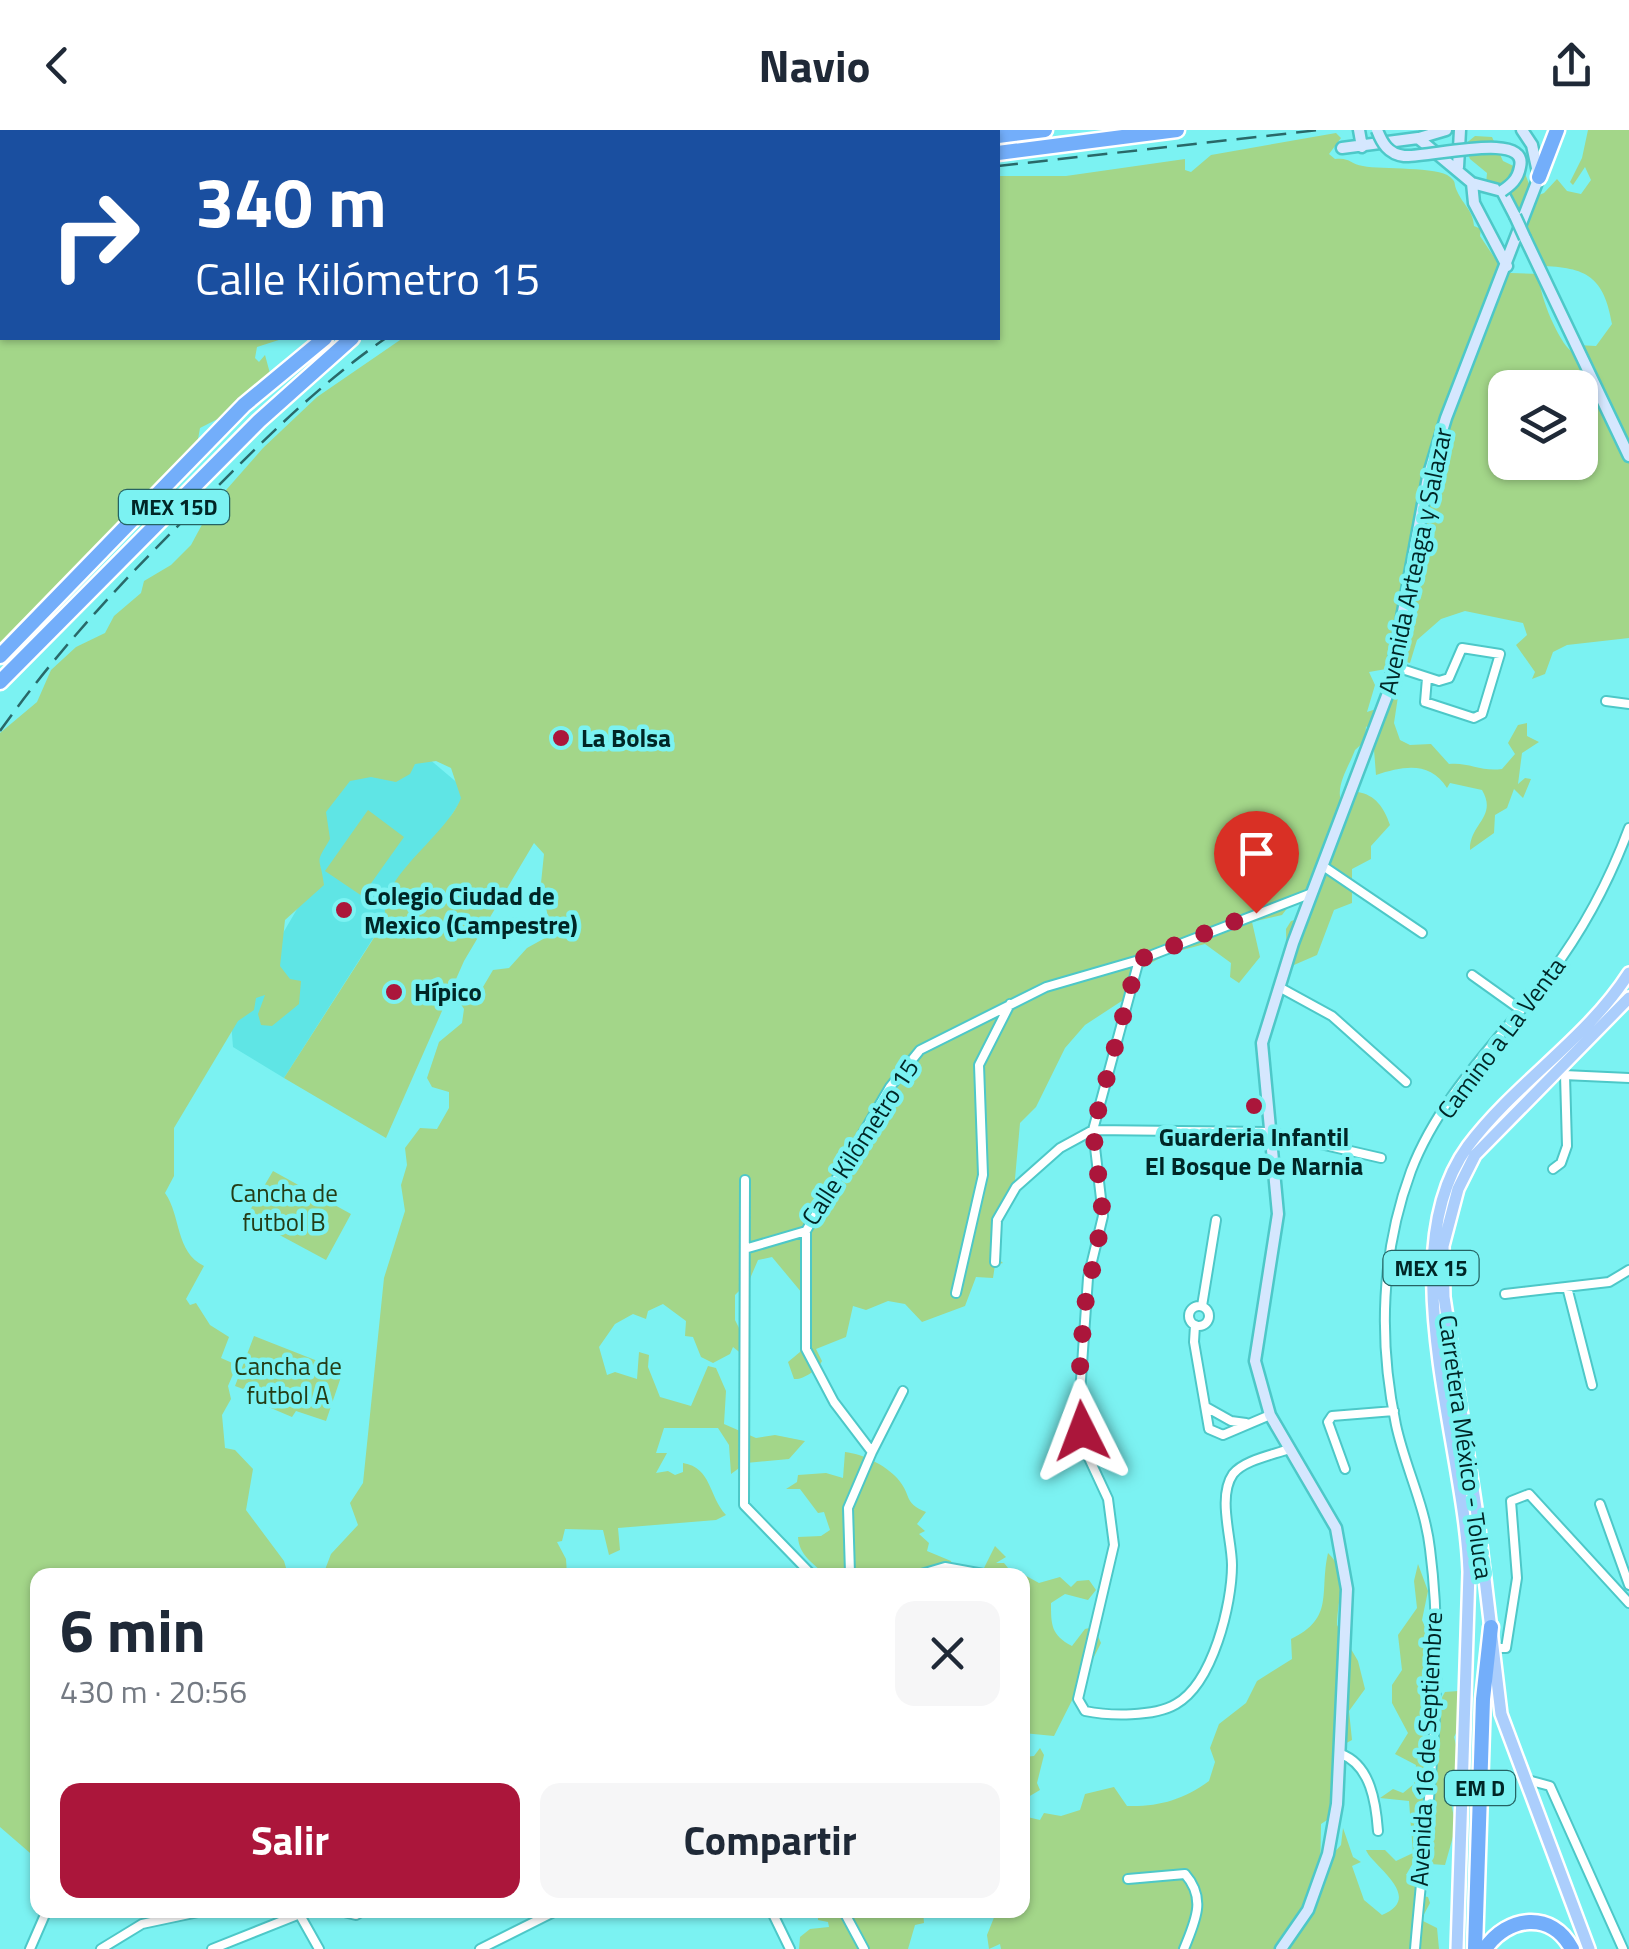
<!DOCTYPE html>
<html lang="es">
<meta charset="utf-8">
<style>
body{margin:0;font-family:"Titillium Web",sans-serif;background:#f6f6f7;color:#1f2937;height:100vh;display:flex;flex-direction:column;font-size:38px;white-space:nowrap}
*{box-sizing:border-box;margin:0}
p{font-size:32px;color:#747a83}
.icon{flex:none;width:55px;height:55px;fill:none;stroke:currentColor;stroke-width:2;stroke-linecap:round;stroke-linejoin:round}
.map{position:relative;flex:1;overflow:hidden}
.side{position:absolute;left:30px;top:1438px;width:1000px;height:350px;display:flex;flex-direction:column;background:#fff;border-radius:20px;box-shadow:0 2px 8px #0004}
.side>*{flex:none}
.guide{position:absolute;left:0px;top:0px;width:1000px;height:210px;box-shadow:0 2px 8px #0004;background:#1a4fa0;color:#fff;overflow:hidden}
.buttons{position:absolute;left:1488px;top:240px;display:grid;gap:20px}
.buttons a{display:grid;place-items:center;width:110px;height:110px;border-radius:20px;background:#fff;box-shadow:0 2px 8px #0004;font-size:50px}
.pin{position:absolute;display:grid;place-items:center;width:85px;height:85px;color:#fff;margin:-102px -42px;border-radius:50% 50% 50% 0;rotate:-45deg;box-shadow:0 0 10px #0007}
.pin .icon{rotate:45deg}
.me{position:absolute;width:110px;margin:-55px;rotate:357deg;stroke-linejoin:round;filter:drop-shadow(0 0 8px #0008)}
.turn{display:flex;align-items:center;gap:35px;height:210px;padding:0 30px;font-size:45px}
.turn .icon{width:130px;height:130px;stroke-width:2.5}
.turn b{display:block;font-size:70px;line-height:85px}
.round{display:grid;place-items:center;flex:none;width:105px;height:105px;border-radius:20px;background:#f6f6f7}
.overview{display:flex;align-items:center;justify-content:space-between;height:170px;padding:0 30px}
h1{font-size:60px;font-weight:700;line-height:75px}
.button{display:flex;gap:20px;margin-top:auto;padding:20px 30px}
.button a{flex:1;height:115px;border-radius:20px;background:#ab163b;color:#fff;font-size:40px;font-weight:700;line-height:115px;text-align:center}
.button a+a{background:#f6f6f7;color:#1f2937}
header{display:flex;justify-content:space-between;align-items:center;height:130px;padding:0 30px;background:#fff;font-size:45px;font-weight:700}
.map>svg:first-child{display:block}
.built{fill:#5fe5e5}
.green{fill:#a3d689;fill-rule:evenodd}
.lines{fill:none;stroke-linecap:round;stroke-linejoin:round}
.street-casing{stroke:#4dc8c8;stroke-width:12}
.secondary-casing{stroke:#4dc8c8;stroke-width:15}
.primary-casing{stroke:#fff;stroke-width:16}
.highway-casing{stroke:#fff;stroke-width:19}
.street{stroke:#fff;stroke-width:8}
.secondary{stroke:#d5e7fe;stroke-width:10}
.primary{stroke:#abcefc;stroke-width:11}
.highway{stroke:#73aefa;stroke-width:14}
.rail{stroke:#296969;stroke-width:2.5;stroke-dasharray:20 10;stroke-linecap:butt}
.secondary-bridge-casing{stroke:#4dc8c8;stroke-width:15;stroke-linecap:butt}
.secondary-bridge{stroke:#d5e7fe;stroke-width:10}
.route{stroke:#ab163b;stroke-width:18;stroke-dasharray:0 32.4}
.poi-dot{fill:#ab163b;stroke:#7bf2f2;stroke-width:4}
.labels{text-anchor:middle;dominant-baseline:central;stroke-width:9;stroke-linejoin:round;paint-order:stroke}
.shield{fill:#7bf2f2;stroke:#256363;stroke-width:2.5}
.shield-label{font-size:22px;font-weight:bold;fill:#002626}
.street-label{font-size:25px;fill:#002626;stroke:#7bf2f2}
.poi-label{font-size:25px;font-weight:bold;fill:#002626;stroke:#7bf2f2;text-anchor:start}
.park-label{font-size:25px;fill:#243c16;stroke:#7bf2f2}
</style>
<header><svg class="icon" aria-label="back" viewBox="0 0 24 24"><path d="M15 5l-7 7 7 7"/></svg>Navio<svg class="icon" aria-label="share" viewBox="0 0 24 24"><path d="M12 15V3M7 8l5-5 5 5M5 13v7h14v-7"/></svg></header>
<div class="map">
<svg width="1629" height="1819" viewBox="0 0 1629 1819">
<rect width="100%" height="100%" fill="#7bf2f2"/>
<path class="built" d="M415,617L467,661L284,948L233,917L231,892L321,738L297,717L363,631Z"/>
<path class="green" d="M0,0H827L2,2V208H285L257,217L255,228L259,232L265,225L271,247L249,273L200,298L197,315L118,408L117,418L0,514Z
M1588,0H1629V508L1567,515L1553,522L1545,544L1532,549L1535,542L1516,515L1527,505L1523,493L1465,481L1441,489L1417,510L1410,533L1390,528L1392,538L1369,542L1375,555L1367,582L1382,577L1384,567L1399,560L1394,593L1400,610L1410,615L1431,614L1449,634C1469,632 1481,642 1502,639L1515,624L1508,613L1518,595L1527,593V606L1539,612L1522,623L1518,654L1525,648L1531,649L1523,668L1514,659L1507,678L1495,685L1494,703L1470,720C1469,694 1498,687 1482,660L1450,653L1447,658C1430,631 1404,636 1376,645L1373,607L1366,596L1365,611L1355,620C1349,637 1333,658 1343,676L1358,662C1375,665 1384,677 1390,695L1371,716V729L1352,739V773L1334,780L1317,825L1287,838L1286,799L1291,791L1303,788L1304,772H1292L1282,785L1252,792L1260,827L1239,853L1230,847L1231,833L1205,814L1167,824L1139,840L1137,861L1085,895L1065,918L1036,977L1020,993L1013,1071L998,1099L1001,1120L995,1126L1003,1133L995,1135L993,1148L976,1147L965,1176L922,1192L905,1174L888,1171L866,1180L853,1176L846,1207L816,1219L822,1231C818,1240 803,1250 794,1249L788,1232L800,1222L802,1163L772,1127L758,1130L749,1151L735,1165V1190L745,1210L743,1225L733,1217L730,1224L713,1233L701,1227L693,1207L685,1206L686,1191L663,1174L648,1181L646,1189L633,1184L615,1194L599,1217L607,1245L615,1242L637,1249L639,1222L649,1225L648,1237L660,1267L691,1276L708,1236L716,1238L726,1261L724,1294L756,1308L775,1305L805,1311L789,1329L746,1333L731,1344L729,1315L718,1298H664L656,1323H667L656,1343L668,1341L675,1345L683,1342V1333C712,1338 708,1365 726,1385L716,1390L618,1398L620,1420L609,1425L603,1400L565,1399L562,1411L557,1412L566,1429L567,1445H323L331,1424L358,1395L350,1373L363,1353L384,1148L405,1081L401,1055L407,1035L405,1018L420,998L437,999L449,978V962L432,957L427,948L439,912L462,893L464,879L453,862L456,858L480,862L493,840L509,838L527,818L545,808L550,797L541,753L544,724L534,713L464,831L386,1008L284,948L386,789C375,749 446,707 461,668L451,638L436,631L415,634L410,644L396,652L371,647L350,651L326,682L330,709C314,736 320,724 324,755L285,790L280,836L290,849L301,851L299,874L272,896L261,895L258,884L265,865L256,868L254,880L238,891L174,998V1046L165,1063C181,1085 175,1122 204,1136L186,1169L190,1175L196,1173L210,1195L229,1207L221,1228L237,1235L228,1256L231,1269L222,1285L225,1318L235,1320L253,1339L246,1380L284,1431L288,1445H38L37,1729L0,1697V603L37,572L51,540L76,517L105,503L114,486L141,463L144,451L171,435L191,415L212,376L263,318L317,267L403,208H998V46H1066L1185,29V40L1191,42L1211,25L1336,3L1341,8L1329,24L1335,29C1350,27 1350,34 1363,36C1382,40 1438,36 1450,47C1457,53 1453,52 1457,61C1463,75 1473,80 1474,96L1481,99L1480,106L1500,136L1511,143L1540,144C1536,159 1558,211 1571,221L1577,215L1596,216L1612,194C1604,147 1587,137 1540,136L1523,84L1508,77L1494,52L1486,54L1487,43L1470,29L1464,15L1475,6L1492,7L1503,31L1524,41L1534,67L1544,63L1557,49L1567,61L1581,64L1591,50L1585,37L1573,55L1570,52L1582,28ZM1505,258H1580V332H1505Z
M368,680L404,707L362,766L325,741Z
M273,1041L351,1084L326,1130L246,1087Z
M254,1206L343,1241L326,1291L296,1281L292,1287L259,1273L262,1266L235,1256Z
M845,1322C863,1324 885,1335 897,1348C913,1366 902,1372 926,1382L917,1394L925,1401L919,1404L929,1413L927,1421L951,1431L954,1441L969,1445H825C814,1433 799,1426 798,1407L821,1406L830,1400L824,1382L818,1383L800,1359H786L797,1352L798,1345L826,1343L843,1348Z
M995,1416L1006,1427L996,1433H1004L1013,1444L1019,1442L1039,1453L1060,1447L1071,1457L1077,1451L1089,1450L1096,1460L1088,1470L1065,1464L1051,1473C1051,1495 1051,1505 1072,1516L1085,1499L1094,1497L1101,1513L1054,1606L1023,1603L1022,1445H988L983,1440Z
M1328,1423C1349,1442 1337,1471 1337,1495L1358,1531L1365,1559L1349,1581L1352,1610L1333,1620L1330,1688L1321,1694L1320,1754L1330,1740V1727L1341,1715L1343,1698L1353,1727L1361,1732L1352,1736L1364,1770L1382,1785C1426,1767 1371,1735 1366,1720H1385L1396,1731L1413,1723L1409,1671L1380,1668L1393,1659L1403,1663L1414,1654L1416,1635L1395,1624L1408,1603L1392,1573V1555L1402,1540L1398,1505L1417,1478L1414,1451L1418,1434L1428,1461L1422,1490L1432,1513L1420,1565L1427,1588L1422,1596L1427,1605L1432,1601L1440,1605L1436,1578L1445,1562L1458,1561L1466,1585L1454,1607L1463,1642L1450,1669L1456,1696L1445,1735L1430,1734L1425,1727L1417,1726L1406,1745L1415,1749L1416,1765L1428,1767L1430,1773L1421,1790L1437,1798L1439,1819H1001L1000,1814L989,1819L987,1805L997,1780H1022L1023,1686L1040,1690L1044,1683L1061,1686L1080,1680L1085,1664L1114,1657L1127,1676C1158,1677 1183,1670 1209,1651L1215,1632L1210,1618L1219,1594L1246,1573L1257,1551L1292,1529L1291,1509C1335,1488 1319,1463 1328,1423Z
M1040,1618L1044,1625L1037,1653L1040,1660L1023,1670V1627L1034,1626Z
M818,1780H923L924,1793L915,1795L908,1819H799L800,1807L810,1799L829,1797L828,1792L818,1790Z"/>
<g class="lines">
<g class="street-casing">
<path id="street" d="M1396,537L1439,551L1449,548L1462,518L1500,524L1482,584L1474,588L1425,572L1427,548
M1606,571L1629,574
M1323,736L1422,803
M1139,830L1093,1000L1103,1086L1088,1148L1079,1278L1088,1326L1108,1369L1114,1415L1078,1569L1085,1581C1109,1586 1154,1587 1176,1574C1213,1553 1232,1474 1232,1435C1232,1409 1217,1367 1233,1344C1244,1330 1273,1325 1289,1319
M1472,845L1521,880
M1279,857L1332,886L1406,952
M1564,945L1629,948
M1553,1039L1561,1033L1567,1016L1565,945
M745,1050L744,1375L812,1445
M806,1101V1219L834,1272L872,1322L848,1378L850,1443
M748,1118L806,1101L890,957L920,920L1046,857L1139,830L1312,763
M995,1132L997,1090L1016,1057L1060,1018L1093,1000L1268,1002L1381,1028
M1567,1157L1592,1255
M956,1163L983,1045L979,935L1010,874
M1505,1164L1609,1152L1629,1140
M1202,1176L1216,1090
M1189 1186a10 10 0 1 1 20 0a10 10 0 1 1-20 0Z
M1195,1195L1194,1212L1209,1299L1223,1305L1270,1285
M1206,1277L1231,1291L1246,1293
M872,1322L903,1261
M1345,1339L1328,1292L1332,1286L1394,1281
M1600,1374L1629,1455
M847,1445H865
M918,1445L945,1437L989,1445
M1493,1518H1506L1517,1448L1511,1371L1529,1364L1629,1473
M1341,1624C1371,1635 1376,1674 1378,1701
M1524,1649L1550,1656L1623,1819
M1128,1749L1185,1744C1207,1769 1195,1791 1184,1819
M336,1780L356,1785L364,1780
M771,1780L790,1819
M843,1780L864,1819
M301,1787L319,1819
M30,1819L47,1780
M101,1819L142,1794L208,1780
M212,1819L310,1780
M480,1819L558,1780
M1415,1819C1426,1688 1447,1550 1430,1419C1425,1375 1405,1337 1396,1295C1378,1210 1381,1122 1411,1041C1440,965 1502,907 1550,844C1583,800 1610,749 1629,698"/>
</g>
<g class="secondary-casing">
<path id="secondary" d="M1359,0L1362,17
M1419,8L1446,0
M1342,18L1418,8L1472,53L1502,61L1515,86
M1458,37L1460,0
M1472,53L1474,73L1507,136
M1525,108L1629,326
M1281,1819L1308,1780L1328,1724L1337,1674L1347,1459L1336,1398L1270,1285L1255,1231L1278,1084L1262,913L1293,813L1388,563L1428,347L1446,288L1539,47L1532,15L1522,0"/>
</g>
<g class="primary-casing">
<path id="primary" d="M1457,1819L1469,1442C1465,1316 1390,1122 1468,1016C1516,952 1586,910 1629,843
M1589,1819L1501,1584L1479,1398L1444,1167L1443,1116L1458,1059L1475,1025L1629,868"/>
</g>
<g class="highway-casing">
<path id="highway" d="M998,6L1045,0
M998,23L1177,0
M1539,47L1557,0
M0,526L244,275L325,208
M0,552L259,291L352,208
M1475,1819L1483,1569L1491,1497
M1485,1819C1507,1786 1552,1780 1572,1819"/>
</g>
<use href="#street" class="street"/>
<use href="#secondary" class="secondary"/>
<use href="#primary" class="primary"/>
<use href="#highway" class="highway"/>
<path class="rail" d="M998,36L1319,0
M0,601C65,510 134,439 214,360C268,306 322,252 386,208"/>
<g class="secondary-bridge-casing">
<path id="secondary-bridge" d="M1377,0C1382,13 1388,24 1404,26C1429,28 1529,0 1520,37C1518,49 1511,55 1502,61
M1515,86L1525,108"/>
</g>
<use href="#secondary-bridge" class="secondary-bridge"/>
</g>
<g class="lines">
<path class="route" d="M1082,1301L1080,1231L1085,1175L1103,1086L1093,1000L1138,830L1256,783"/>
</g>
<g class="poi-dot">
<circle cx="561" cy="608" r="10"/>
<circle cx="344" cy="780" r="10"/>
<circle cx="394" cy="862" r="10"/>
<circle cx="1254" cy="976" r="10"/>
</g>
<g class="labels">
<g class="shield">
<rect x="119" y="360" width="110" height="34" rx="8"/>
<rect x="1383.5" y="1121" width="95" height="34" rx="8"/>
<rect x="1445" y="1641" width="70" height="34" rx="8"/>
</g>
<g class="shield-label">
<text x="174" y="377">MEX 15D</text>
<text x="1431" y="1138">MEX 15</text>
<text x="1480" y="1658">EM D</text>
</g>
<g class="street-label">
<text transform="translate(1415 431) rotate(-78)">Avenida Arteaga y Salazar</text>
<text transform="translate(1501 908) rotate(-53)">Camino a La Venta</text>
<text transform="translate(860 1012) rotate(-57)">Calle Kilómetro 15</text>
<text transform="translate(1466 1317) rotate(82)">Carretera México - Toluca</text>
<text transform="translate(1426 1619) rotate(-87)">Avenida 16 de Septiembre</text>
</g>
<g class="poi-label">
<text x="581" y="608">La Bolsa</text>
<text x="364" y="766">Colegio Ciudad de<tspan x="364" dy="29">Mexico (Campestre)</tspan></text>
<text x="414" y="862">Hípico</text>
<text x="1254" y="1007" text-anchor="middle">Guarderia Infantil<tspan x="1254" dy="29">El Bosque De Narnia</tspan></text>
</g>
<g class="park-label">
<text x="284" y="1063">Cancha de<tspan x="284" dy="29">futbol B</tspan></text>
<text x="288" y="1236">Cancha de<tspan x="288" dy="29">futbol A</tspan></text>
</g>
</g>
</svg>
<div class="buttons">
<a><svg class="icon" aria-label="layers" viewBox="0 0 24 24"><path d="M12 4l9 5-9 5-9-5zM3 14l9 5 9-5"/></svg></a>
</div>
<div class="pin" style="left:1256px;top:783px;background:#d93025"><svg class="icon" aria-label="arrive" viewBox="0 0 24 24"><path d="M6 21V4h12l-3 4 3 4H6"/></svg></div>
<svg class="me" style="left:1082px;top:1301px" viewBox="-20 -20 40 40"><path d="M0-17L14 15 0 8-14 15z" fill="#ab163b" stroke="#fff" stroke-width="4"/></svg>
<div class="guide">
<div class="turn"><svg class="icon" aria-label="right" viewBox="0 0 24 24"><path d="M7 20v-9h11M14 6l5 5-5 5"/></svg><div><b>340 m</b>Calle Kilómetro 15</div></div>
</div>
<section class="side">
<div class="overview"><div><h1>6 min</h1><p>430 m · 20:56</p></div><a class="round"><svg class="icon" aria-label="close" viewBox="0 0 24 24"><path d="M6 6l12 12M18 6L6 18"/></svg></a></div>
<div class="button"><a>Salir</a><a>Compartir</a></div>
</section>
</div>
